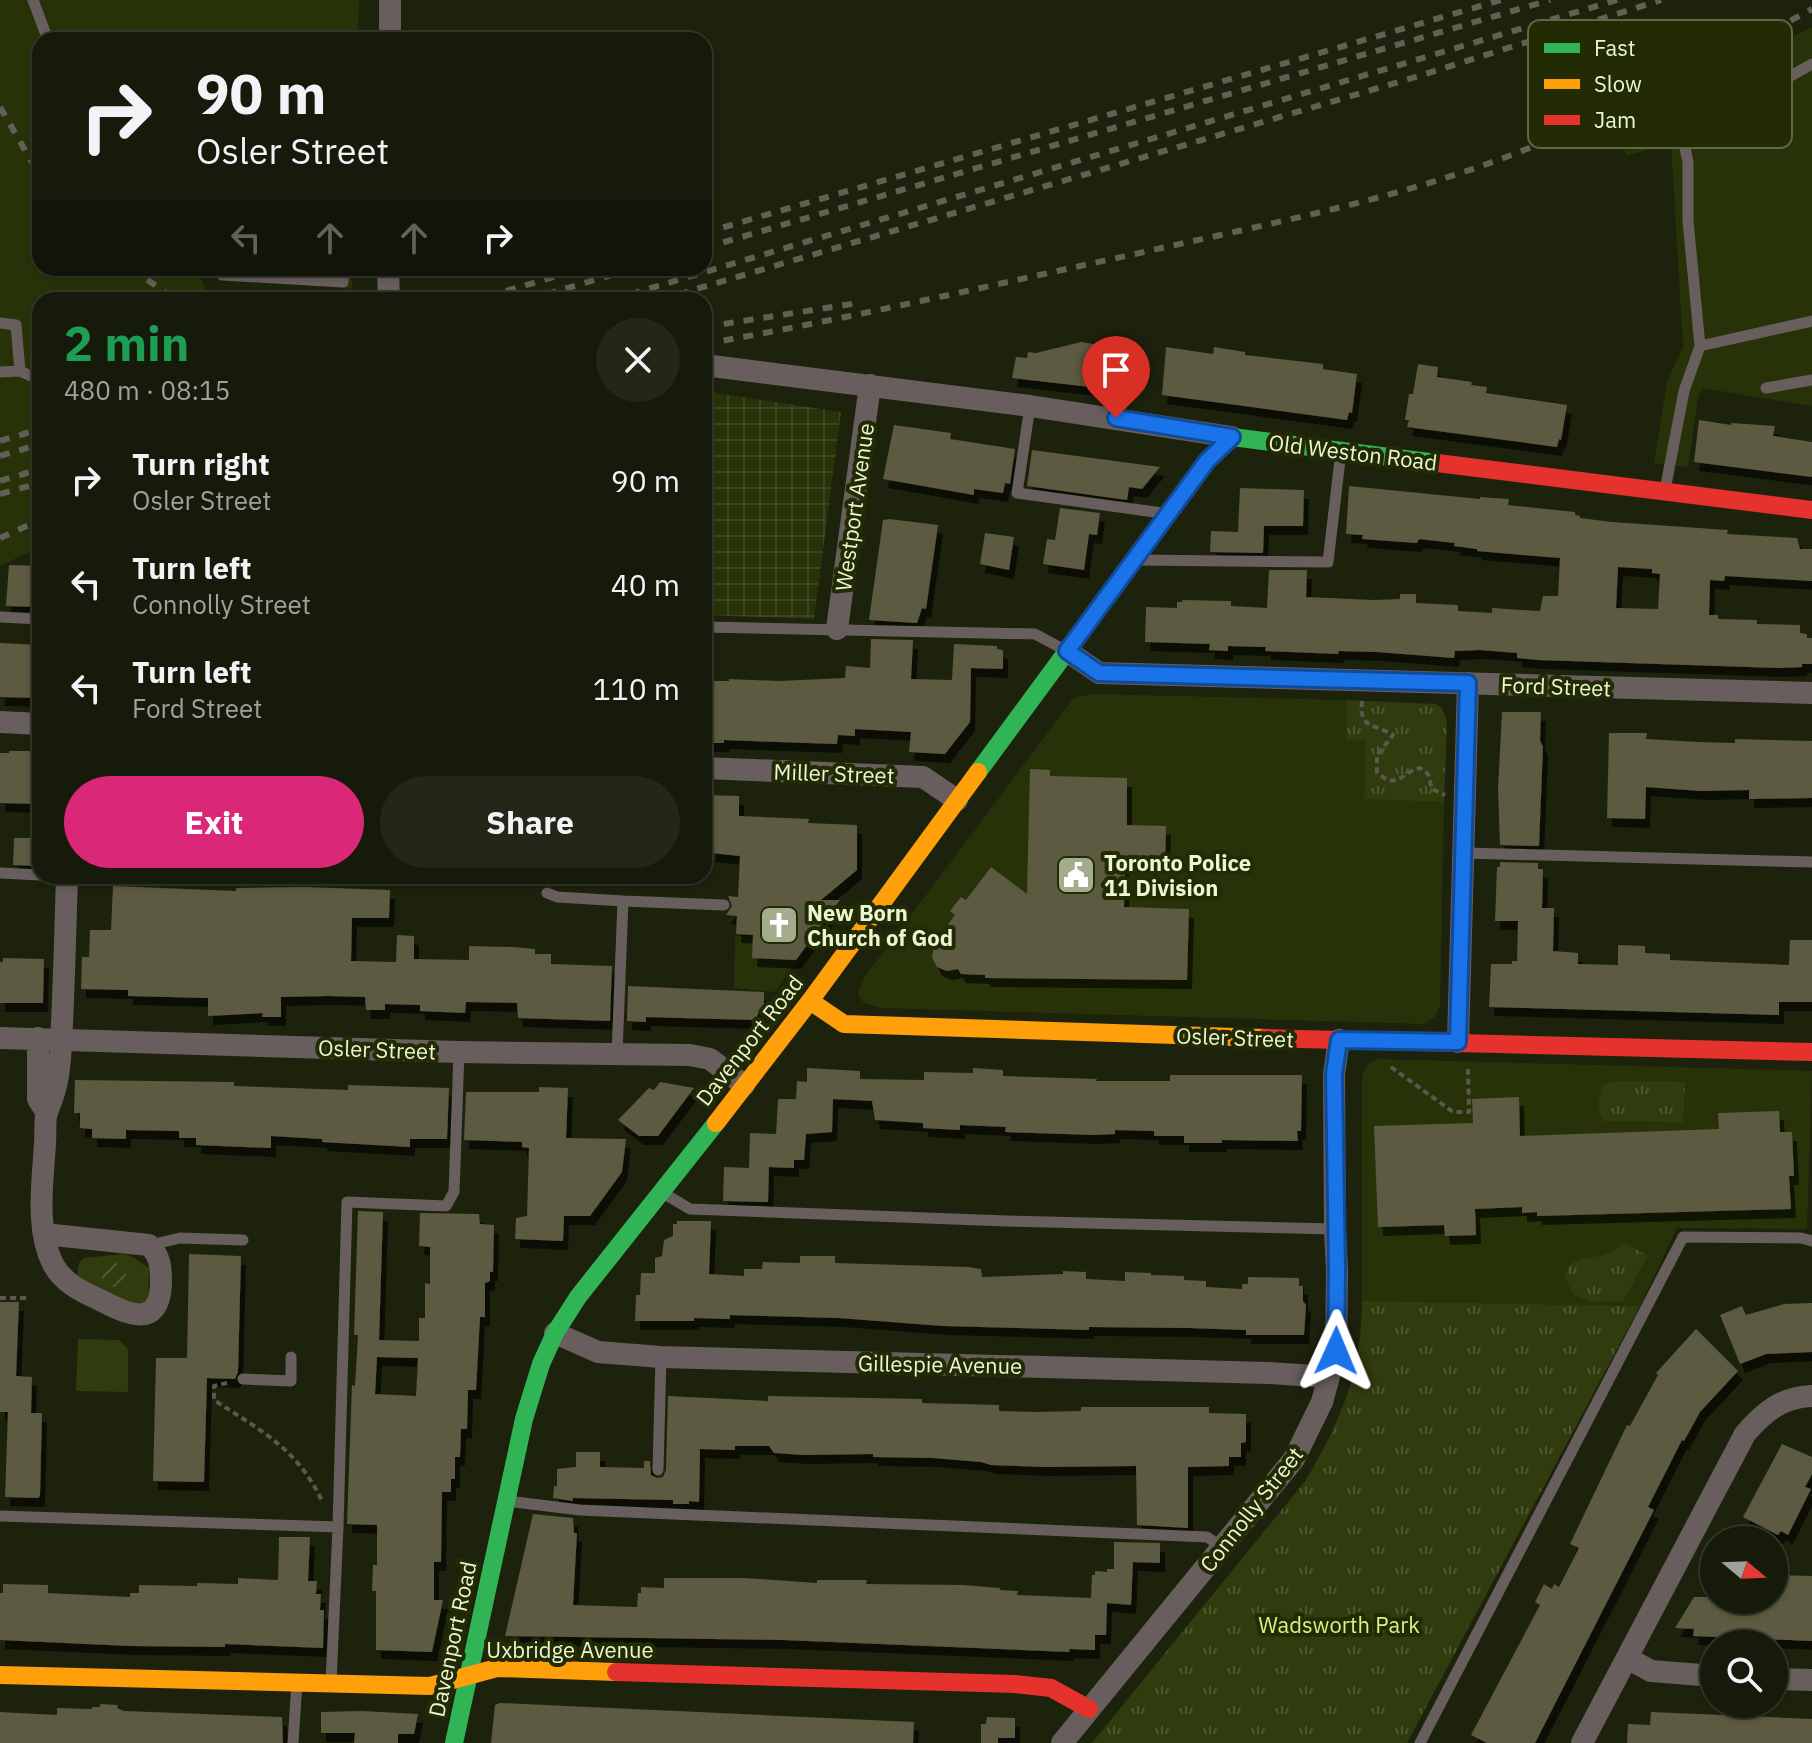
<!DOCTYPE html>
<meta charset="utf-8">
<style>
body{margin:0;font-family:"IBM Plex Sans",sans-serif;background:#232718;color:#f1f3f6;height:100vh;display:flex;flex-direction:column;font-size:30px;white-space:nowrap}
*{box-sizing:border-box;margin:0}
p{font-size:26px;color:#9ea19c}
.icon{flex:none;width:44px;height:44px;fill:none;stroke:currentColor;stroke-width:2;stroke-linecap:round;stroke-linejoin:round}
.map{position:relative;flex:1;overflow:hidden}
.drawer{position:absolute;left:32px;top:292px;width:680px;height:592px;display:flex;flex-direction:column;background:#161a0a;border-radius:24px;box-shadow:0 2px 6px #0004,0 0 0 2px #35382b}
.drawer>*{flex:none}
.top-card{position:absolute;left:32px;top:32px;width:680px;height:244px;border-radius:24px;box-shadow:0 2px 6px #0004,0 0 0 2px #35382b;background:#161a0a;color:#f1f3f6;overflow:hidden}
.needle{width:52px;rotate:109deg}
.controls{position:absolute;left:1700px;top:1526px;display:grid;gap:16px}
.controls a{display:grid;place-items:center;width:88px;height:88px;border-radius:50%;background:#161a0a;box-shadow:0 2px 6px #0004,0 0 0 2px #35382b;font-size:40px}
.pin{position:absolute;display:grid;place-items:center;width:68px;height:68px;color:#fff;margin:-82px -34px;border-radius:50% 50% 50% 0;rotate:-45deg;box-shadow:0 0 8px #0007}
.pin .icon{rotate:45deg}
.me{position:absolute;width:88px;margin:-44px;rotate:1deg;stroke-linejoin:round;filter:drop-shadow(0 0 6px #0008)}
.turn{display:flex;align-items:center;gap:28px;height:168px;padding:0 32px;font-size:36px}
.turn .icon{width:104px;height:104px;stroke-width:2.5}
.turn b{display:block;font-size:56px;line-height:68px}
.lanes{display:flex;align-items:center;height:76px;padding:0 32px;background:#0003;justify-content:center;gap:40px;direction:ltr}
.lanes .off{opacity:.35}
.round{display:grid;place-items:center;flex:none;width:84px;height:84px;border-radius:42px;background:#232718}
.overview{display:flex;align-items:center;justify-content:space-between;height:136px;padding:0 32px}
h1{font-size:48px;font-weight:800;line-height:60px;color:#1e9e55}
.cta{display:flex;gap:16px;margin-top:auto;padding:16px 32px}
.cta a{flex:1;height:92px;border-radius:48px;background:#db2777;color:#fff;font-size:32px;font-weight:800;line-height:92px;text-align:center}
.cta a+a{background:#232718;color:#f1f3f6}
ul{padding:0;list-style:none}
li{display:flex;align-items:center;gap:24px;height:104px;padding:0 32px}
li div{flex:1}
li b{display:block;font-size:30px}
li em{font-style:normal}
.map>svg:first-child{display:block}
.built{fill:#283208}
.industrial{fill:url(#industrial-grid)}
.grass{fill:#313c0e}
.park{fill:url(#park-tufts)}
.garden{fill:url(#garden-furrows)}
.building{fill:#5b5a40;fill-rule:evenodd;filter:url(#shadow)}
.lines{fill:none;stroke-linecap:round;stroke-linejoin:round}
.path{stroke:#5b5850;stroke-width:4;stroke-dasharray:6 4;stroke-linecap:butt}
.lane{stroke:#675e5d;stroke-width:11}
.street{stroke:#675e5d;stroke-width:22}
.fast{stroke:#30b455;stroke-width:18}
.slow{stroke:#ff9f0a;stroke-width:18}
.jam{stroke:#e5322d;stroke-width:18}
.rail{stroke:#626056;stroke-width:6;stroke-dasharray:10 10;stroke-linecap:butt}
.route-casing{stroke:#114b97;stroke-width:20}
.route{stroke:#1a73e8;stroke-width:14}
.labels{text-anchor:middle;dominant-baseline:central;stroke-width:8;stroke-linejoin:round;paint-order:stroke}
.street-label{font-size:22px;fill:#ebf7d2;stroke:#222b04}
.poi-label{font-size:22px;font-weight:bold;fill:#ebf7d2;stroke:#222b04;text-anchor:start}
.park-label{font-size:22px;fill:#d6f384;stroke:#222b04}
.key{fill:#222b04;stroke:#5e6842;stroke-width:2}
.key-label{font-size:22px;fill:#ebf7d2}
</style>
<div class="map">
<svg width="1812" height="1743" viewBox="0 0 1812 1743">
<defs>
<pattern id="industrial-grid" width="8" height="8" patternUnits="userSpaceOnUse" patternTransform="scale(2)"><rect width="8" height="8" fill="#283208"/><path d="M0 4h8M4 0v8" fill="none" stroke="#3d461f"/></pattern>
<pattern id="park-tufts" width="24" height="20" patternUnits="userSpaceOnUse" patternTransform="scale(2)"><rect width="24" height="20" fill="#313c0e"/><path d="M3 7l-1-3M5 7V3M7 7l1-3M15 17l-1-3M17 17v-4M19 17l1-3" fill="none" stroke="#4f5930"/></pattern>
<pattern id="garden-furrows" width="10" height="10" patternUnits="userSpaceOnUse" patternTransform="scale(2)"><rect width="10" height="10" fill="#313c0e"/><path d="M-1 1l2-2M0 10L10 0M9 11l2-2" fill="none" stroke="#4f5930"/></pattern>
<filter id="shadow"><feDropShadow dx="5" dy="9" stdDeviation="0" flood-color="#0009"/></filter>
</defs>
<rect width="100%" height="100%" fill="#1d220d"/>
<path class="built" d="M0,0H359L358,40H40V268H352V289L200,275L209,300H40V547L0,566Z
M1812,27V406L1702,388L1698,398L1688,467L1654,463L1667,382L1683,347L1671,143L1626,156L1617,123Z
M1091,694L1347,700L1346,739L1366,740L1364,799L1444,802L1440,1005L1435,1017L1424,1024L881,1008L864,1003L859,997V989L864,978L1074,698Z
M735,936L813,938L775,992L734,988Z
M1377,1059L1812,1071L1807,1229L1677,1228L1640,1306L1362,1301V1074L1370,1063Z"/>
<path class="industrial" d="M704,391L841,412L814,619L704,615Z"/>
<path class="grass" d="M123,1254L133,1257L149,1268L148,1302L133,1307L77,1278L79,1263L84,1258Z
M78,1339L119,1340L128,1349V1392L76,1391Z"/>
<path class="park" d="M1347,700L1435,704L1442,708L1447,722L1444,802L1364,799L1366,741L1346,740Z
M1615,1081L1685,1082L1683,1122L1603,1121L1598,1108L1602,1085Z
M1624,1243L1648,1256L1623,1301L1591,1302L1573,1294L1565,1277C1572,1253 1588,1261 1607,1254C1614,1251 1619,1246 1624,1243Z
M1362,1301L1640,1306L1407,1743H1092L1306,1480C1341,1420 1362,1372 1362,1301Z"/>
<path class="garden" d="M102 1275a12 12 0 1 1 24 0a12 12 0 1 1-24 0Z"/>
<path class="building" d="M1081,342L1118,348L1112,382H1109L1108,389L1012,378L1016,357L1027,358L1028,352L1036,353Z
M1166,347L1213,354L1214,347L1245,352V355L1323,364V369L1357,374L1352,413L1349,412L1347,420L1162,395Z
M1418,364L1438,367L1437,377L1472,382L1471,385L1487,387L1486,393L1567,405L1561,440L1559,439L1557,447L1407,427L1409,420H1405L1409,394H1413Z
M1699,420L1731,425V423L1775,426L1773,436L1812,442V477L1694,462Z
M894,425L951,433L950,439L1015,449L1010,484L1005,483L1003,493L974,489V495L883,479Z
M1032,450L1160,467L1142,489L1129,487L1127,500L1027,486Z
M1349,486L1480,499V497L1509,499L1508,505L1575,512V515L1580,516V518L1612,522L1728,530L1727,534L1797,538L1800,549H1812V581L1725,576L1724,581L1710,580L1709,615H1718V619L1757,620V624L1800,625V633L1807,634V638H1812V664H1802V667L1779,668L1538,660L1517,658V653L1480,650L1455,651L1454,658L1377,652L1339,651L1338,654L1265,651L1266,647L1228,646V651L1209,650L1210,644L1145,642L1146,607L1177,608V602H1182V600L1231,601V606L1267,608L1269,570H1307L1306,597L1374,600L1400,599V594H1416V603L1458,605V611L1492,613V608L1540,611L1543,596H1558L1560,558L1477,551V549L1454,546L1455,543L1419,539L1417,543L1362,539L1363,535L1346,534ZM1618,567L1652,569V573L1660,574L1658,609L1616,608Z
M1240,488L1304,490L1303,526H1264L1263,553L1210,552L1211,531L1238,532Z
M1060,508L1100,513L1097,535L1089,534L1084,570L1043,564L1047,539L1055,540Z
M889,519L938,525L926,609L922,608L917,623L869,620L883,520Z
M985,533L1014,537L1009,570L980,564Z
M9,565L40,566V607L6,606Z
M871,639L913,640L911,679L952,680L954,644L997,646V649L1003,650V669L971,668L970,722L945,754L909,752L911,732L855,729V736L838,735L837,744L724,740V743H704V681H729V679L778,681L845,678L846,666L870,668Z
M0,643L40,645V698L0,697Z
M1502,712H1541L1540,740L1543,747L1539,846L1500,845L1498,789Z
M1609,733H1647L1646,739L1699,742L1735,743V739L1812,741V798L1749,799V790L1701,791L1646,787L1645,819L1607,818Z
M9,751H40V804L0,803V753H9Z
M1030,769L1050,770V776L1127,778V825L1166,826L1165,864L1125,863L1124,907L1189,909L1187,980L985,978V975L961,974L958,969L947,971L937,967L932,957L934,947L943,938L941,934L955,915L950,911L961,897L966,900L991,867L1027,894Z
M708,795L739,796V816L809,819L808,823L857,825V870L821,900H840L796,960L752,958L753,935L736,934L737,916L726,915L732,906L728,896L738,897L740,856L711,853V844L706,843Z
M14,838H40V866L13,865Z
M1500,862L1538,863V869H1543L1542,908H1554L1553,951L1578,953V964L1618,965V945L1645,946V953L1670,954V960L1789,965L1790,940H1812V1002H1779V1015L1489,1007L1491,964H1512V961H1517L1518,921H1495L1497,867H1500Z
M113,886L236,891V888L304,887L390,890L389,918H352L351,961L396,962L397,935L414,936V959L469,960V946L514,947L535,949V954H551V964L612,966L610,1021L518,1018L517,1003L466,1002L465,1013L420,1011V1005L385,1004V1010H366L365,997L328,996L281,997V1017H262L263,1013L208,1016V998L128,996V990L81,989L82,957H89L90,930H111Z
M3,958L44,959L43,1003H0V962H3Z
M628,986L764,992V1006L754,1020L646,1017V1022L627,1021Z
M807,1068L860,1071V1079L924,1080V1072L973,1073V1068L1003,1070V1076L1097,1079L1096,1081H1170V1075H1302L1301,1131H1297L1298,1141L1222,1140V1143H1184V1136H1154V1131L1115,1130V1134L1095,1135L1005,1132L1006,1127L960,1125V1130L923,1128V1123L875,1120L872,1101L833,1099L832,1132L806,1134L804,1160H794V1168L769,1167L768,1202L723,1201L724,1167L749,1168L750,1133L776,1134L778,1099H796L797,1081L807,1082Z
M75,1080L234,1082V1086L348,1090V1085L449,1088L447,1139H410V1147L322,1142V1139L271,1136V1148L196,1145V1138H179V1131L126,1130V1139L92,1138V1129L80,1128V1113H74Z
M660,1082L694,1088L658,1136H639L618,1120L649,1088L654,1090Z
M539,1087L568,1088L566,1138L626,1139L622,1172L590,1216H564L563,1241L515,1239L516,1218L527,1216L529,1148L522,1147V1142L464,1140L466,1092H539Z
M1519,1097L1520,1136L1719,1129L1718,1113L1779,1111L1780,1132H1792L1794,1176H1789L1791,1209L1537,1216V1212L1522,1213V1207L1475,1209L1476,1235L1445,1236L1444,1225L1378,1227L1374,1126L1473,1123L1472,1099Z
M358,1211L383,1212L379,1340L419,1341V1318H425V1283L430,1284V1247L419,1246L420,1213L479,1214L480,1224L494,1225L493,1272H490V1281L485,1283V1317H480L476,1390H468L467,1429H461L460,1457H455V1479H451V1492H442L441,1562H434V1600H443L432,1652L376,1650V1591H372L373,1565H377V1525L347,1524L352,1385L355,1386L358,1335H354ZM377,1357L418,1358L416,1396L375,1394Z
M677,1221H711L709,1274L744,1276V1269H762L763,1262L800,1263V1256H835V1263L968,1267L981,1269L982,1277L1063,1274V1271L1086,1272V1279L1125,1281V1272L1151,1273V1275L1184,1276V1280L1206,1281V1287L1242,1289V1284H1248V1277L1299,1278V1286H1303V1301L1306,1305L1304,1335H1246V1330L1189,1328L1089,1327V1330L943,1326L839,1318L730,1315V1319L694,1318V1321H635L636,1295H640L641,1273H655V1258L662,1256L664,1240L673,1236V1224H677Z
M189,1254L241,1256L238,1372L235,1379L207,1378L204,1482L153,1481L156,1358H187Z
M0,1302H19L16,1376L32,1377L31,1413H42L40,1496L38,1498L5,1497L8,1412H0Z
M1812,1303V1352L1766,1354L1740,1364L1720,1315L1742,1306L1746,1315L1784,1304Z
M1696,1329L1738,1371L1700,1412L1684,1441L1682,1440L1648,1507L1654,1510L1535,1743H1487L1471,1735L1540,1605L1535,1602L1544,1584L1552,1589L1554,1584L1559,1587L1579,1548L1570,1544L1627,1425L1630,1426L1658,1375L1656,1373Z
M668,1396L768,1401V1396L922,1399V1403L999,1405V1411L1035,1412L1081,1411V1407H1209V1413L1246,1414V1442L1241,1443V1457H1229V1466L1188,1467V1528L1137,1525L1136,1466L1047,1467L991,1465L981,1462L933,1458L873,1457V1454L804,1455L774,1453L769,1446H735V1450L700,1449L699,1502L689,1501V1504H673V1500L573,1498V1501L553,1498L554,1486H557V1469L576,1467V1452H600V1467L644,1468V1461H650L651,1475L657,1478L663,1477L666,1470Z
M1782,1444L1812,1457V1474L1805,1487L1811,1489L1788,1535L1781,1531L1778,1535L1743,1517Z
M533,1514L573,1518L574,1533H577L573,1605L637,1607L638,1593H641V1587L664,1588V1578H744L817,1583V1580H867L866,1584L964,1585L1000,1588V1590L1018,1591L1017,1595L1091,1598L1092,1575H1095V1571L1107,1572V1569H1114V1542L1160,1543V1563L1133,1562L1131,1605L1107,1603L1106,1635H1095V1650L1070,1649L1069,1652L783,1640L505,1636Z
M279,1537H310L308,1581H317L316,1594H321L320,1610H324L323,1648L225,1644V1647L130,1646L0,1640V1593H3V1584L48,1585V1593L130,1597V1593H139V1585L197,1586V1583L238,1584V1578L278,1580Z
M1774,1575L1812,1576V1641L1693,1636L1694,1629L1675,1628L1694,1597H1714V1600H1774Z
M500,1703L914,1722L913,1743H491L495,1705Z
M100,1704L118,1705L117,1708L124,1711L282,1717L283,1743H0V1712L57,1715V1708L92,1709V1707H100Z
M362,1711L418,1714L414,1734H398V1743H354L355,1733H321V1712Z
M1651,1712L1812,1719V1743H1627L1628,1724L1650,1725Z
M987,1717L1015,1718V1738H998V1743H981V1724H986Z"/>
<g class="lines">
<path class="path" d="M1362,701C1359,730 1374,723 1393,735L1377,755V772C1396,792 1403,771 1420,768L1428,774L1432,789L1445,795
M1391,1067L1453,1112H1469L1468,1069
M0,1298H26
M227,1383L214,1386V1400C261,1431 297,1448 322,1501"/>
<path class="lane" d="M33,0L48,40
M222,268V275L343,282L344,268
M0,323L16,325L20,371L40,380
M1700,346L1812,321
M0,372L20,371
M1766,388L1812,380
M1030,406L1017,493L1162,513
M1665,490L1684,391L1700,346L1688,221V162L1677,112L1775,85L1812,64
M1137,560L1328,562L1341,451
M0,617L40,619
M704,627L1035,634L1063,649
M1463,853L1812,862
M0,873L40,875
M65,876L225,880L332,878
M547,893L557,897L623,901L617,1054
M623,901L724,905
M663,1193L690,1209L1006,1221L1335,1229
M150,1245L180,1238L243,1240
M243,1379L291,1381V1357
M658,1470L661,1357
M507,1501L580,1510L1207,1537L1222,1547
M0,1516L338,1527
M331,1682L338,1527L347,1202L446,1206L454,1192L459,1052
M293,1743L297,1682
M1420,1743L1683,1237L1801,1238L1812,1241"/>
<path class="street" d="M390,40V0
M388,268L389,300
M704,365L1030,406L1232,437
M837,629L870,385
M1067,651L1099,673L1812,693
M0,722L40,724
M704,768L923,777L957,800
M0,1038L459,1052L690,1055L710,1059L744,1085
M38,1038V1099L47,1113
M1458,1042L1468,683
M44,1234L149,1245C161,1257 161,1268 161,1284C159,1330 127,1314 100,1300C81,1291 63,1283 53,1264C35,1229 43,1180 45,1143C46,1134 44,1121 47,1112C55,1093 58,1081 60,1059C64,998 65,937 67,876
M555,1333L598,1352L661,1357L1269,1373L1328,1377
M1627,1658L1651,1671L1714,1676
M1774,1679L1812,1680
M1062,1743L1294,1459L1322,1402L1336,1351L1337,1271L1335,1229L1334,1074L1339,1040
M1582,1743L1745,1434C1764,1412 1782,1397 1812,1396"/>
<path class="fast" d="M978,772L1207,461L1232,437L1437,463
M454,1743L524,1419L541,1364L555,1333L578,1297L716,1123"/>
<path class="slow" d="M810,1001L844,1024L1265,1038
M716,1123L810,1001L978,772
M0,1675L430,1686L497,1668L616,1672"/>
<path class="jam" d="M1437,463L1812,510
M1265,1038L1812,1052
M616,1672L1015,1684L1051,1688L1089,1709"/>
<path class="rail" d="M0,107L40,176
M704,233L1501,0
M704,248L1550,0
M131,268L176,300
M506,291L584,268
M527,300L635,268
M611,300L1617,0
M659,300L1419,76L1661,0
M704,327L858,303
M704,344C848,319 992,285 1135,254C1262,225 1392,201 1514,154C1618,114 1714,62 1812,9
M0,441L40,429
M0,456L40,444
M0,481L40,469
M0,494L40,483
M0,538L40,520"/>
</g>
<g class="lines">
<g class="route-casing">
<path id="route" d="M1116,418L1232,437L1207,461L1067,651L1099,673L1468,683L1458,1042L1339,1040L1334,1074L1337,1271L1336,1351"/>
</g>
<use href="#route" class="route"/>
</g>
<defs>
<g id="civic-square" transform="scale(2)"><rect x="-9" y="-9" width="18" height="18" rx="4" fill="#a3ac8d" stroke="#222b04"/><path d="M-.6-6.5H3V-4.5H.6V-3L4-1V1h2V6H-6V1h2V-1L-.6-3ZM-1.2 2.5V6h2.4V2.5Z" fill="#fff"/></g>
<g id="church-square" transform="scale(2)"><rect x="-9" y="-9" width="18" height="18" rx="4" fill="#a3ac8d" stroke="#222b04"/><path d="M-1.2-6h2.4v3.5h3.3v2.4h-3.3V6h-2.4V-.1h-3.3v-2.4h3.3Z" fill="#fff"/></g>
</defs>
<g fill-rule="evenodd">
<use href="#civic-square" x="1076" y="875"/>
<use href="#church-square" x="779" y="925"/>
</g>
<g class="labels">
<g class="street-label">
<text transform="translate(1353 452) rotate(7)">Old Weston Road</text>
<text transform="translate(854 507) rotate(-82)">Westport Avenue</text>
<text transform="translate(1556 686) rotate(2)">Ford Street</text>
<text transform="translate(834 773) rotate(2)">Miller Street</text>
<text transform="translate(1235 1037) rotate(2)">Osler Street</text>
<text transform="translate(749 1040) rotate(-52)">Davenport Road</text>
<text transform="translate(377 1049) rotate(2)">Osler Street</text>
<text transform="translate(940 1364) rotate(1)">Gillespie Avenue</text>
<text transform="translate(1251 1509) rotate(-52)">Connolly Street</text>
<text transform="translate(452 1639) rotate(-78)">Davenport Road</text>
<text x="570" y="1649">Uxbridge Avenue</text>
</g>
<g class="poi-label">
<text x="1104" y="862">Toronto Police<tspan x="1104" dy="25">11 Division</tspan></text>
<text x="807" y="912">New Born<tspan x="807" dy="25">Church of God</tspan></text>
</g>
<g class="park-label">
<text x="1339" y="1624">Wadsworth Park</text>
</g>
</g>
<rect x="1528" y="20" width="264" height="128" rx="12" class="key"/>
<rect x="1544" y="43" width="36" height="10" fill="#30b455"/>
<rect x="1544" y="79" width="36" height="10" fill="#ff9f0a"/>
<rect x="1544" y="115" width="36" height="10" fill="#e5322d"/>
<g class="key-label">
<text x="1594" y="56">Fast</text>
<text x="1594" y="92">Slow</text>
<text x="1594" y="128">Jam</text>
</g>
</svg>
<div class="controls">
<a><svg class="needle" viewBox="-14 -14 28 28"><path d="M0-13l5 13h-10z" fill="#e53935"/><path d="M0 13l5-13h-10z" fill="#9ea19c"/></svg></a>
<a><svg class="icon" aria-label="search" viewBox="0 0 24 24"><circle cx="10" cy="10" r="6"/><path d="M15 15l6 6"/></svg></a>
</div>
<div class="pin" style="left:1116px;top:418px;background:#d93025"><svg class="icon" aria-label="arrive" viewBox="0 0 24 24"><path d="M6 21V4h12l-3 4 3 4H6"/></svg></div>
<svg class="me" style="left:1336px;top:1351px" viewBox="-20 -20 40 40"><path d="M0-17L14 15 0 8-14 15z" fill="#1a73e8" stroke="#fff" stroke-width="4"/></svg>
<div class="top-card">
<div class="turn"><svg class="icon" aria-label="right" viewBox="0 0 24 24"><path d="M7 20v-9h11M14 6l5 5-5 5"/></svg><div><b>90 m</b>Osler Street</div></div>
<div class="lanes"><svg class="icon off" aria-label="left" viewBox="0 0 24 24"><path d="M17 20v-9H6M10 6l-5 5 5 5"/></svg><svg class="icon off" aria-label="ahead" viewBox="0 0 24 24"><path d="M12 20V5M6 11l6-6 6 6"/></svg><svg class="icon off" aria-label="ahead" viewBox="0 0 24 24"><path d="M12 20V5M6 11l6-6 6 6"/></svg><svg class="icon" aria-label="right" viewBox="0 0 24 24"><path d="M7 20v-9h11M14 6l5 5-5 5"/></svg></div>
</div>
<section class="drawer">
<div class="overview"><div><h1>2 min</h1><p>480 m · 08:15</p></div><a class="round"><svg class="icon" aria-label="close" viewBox="0 0 24 24"><path d="M6 6l12 12M18 6L6 18"/></svg></a></div>
<ul>
<li><svg class="icon" aria-label="right" viewBox="0 0 24 24"><path d="M7 20v-9h11M14 6l5 5-5 5"/></svg><div><b>Turn right</b><p>Osler Street</p></div><em>90 m</em></li>
<li><svg class="icon" aria-label="left" viewBox="0 0 24 24"><path d="M17 20v-9H6M10 6l-5 5 5 5"/></svg><div><b>Turn left</b><p>Connolly Street</p></div><em>40 m</em></li>
<li><svg class="icon" aria-label="left" viewBox="0 0 24 24"><path d="M17 20v-9H6M10 6l-5 5 5 5"/></svg><div><b>Turn left</b><p>Ford Street</p></div><em>110 m</em></li>
</ul>
<div class="cta"><a>Exit</a><a>Share</a></div>
</section>
</div>
